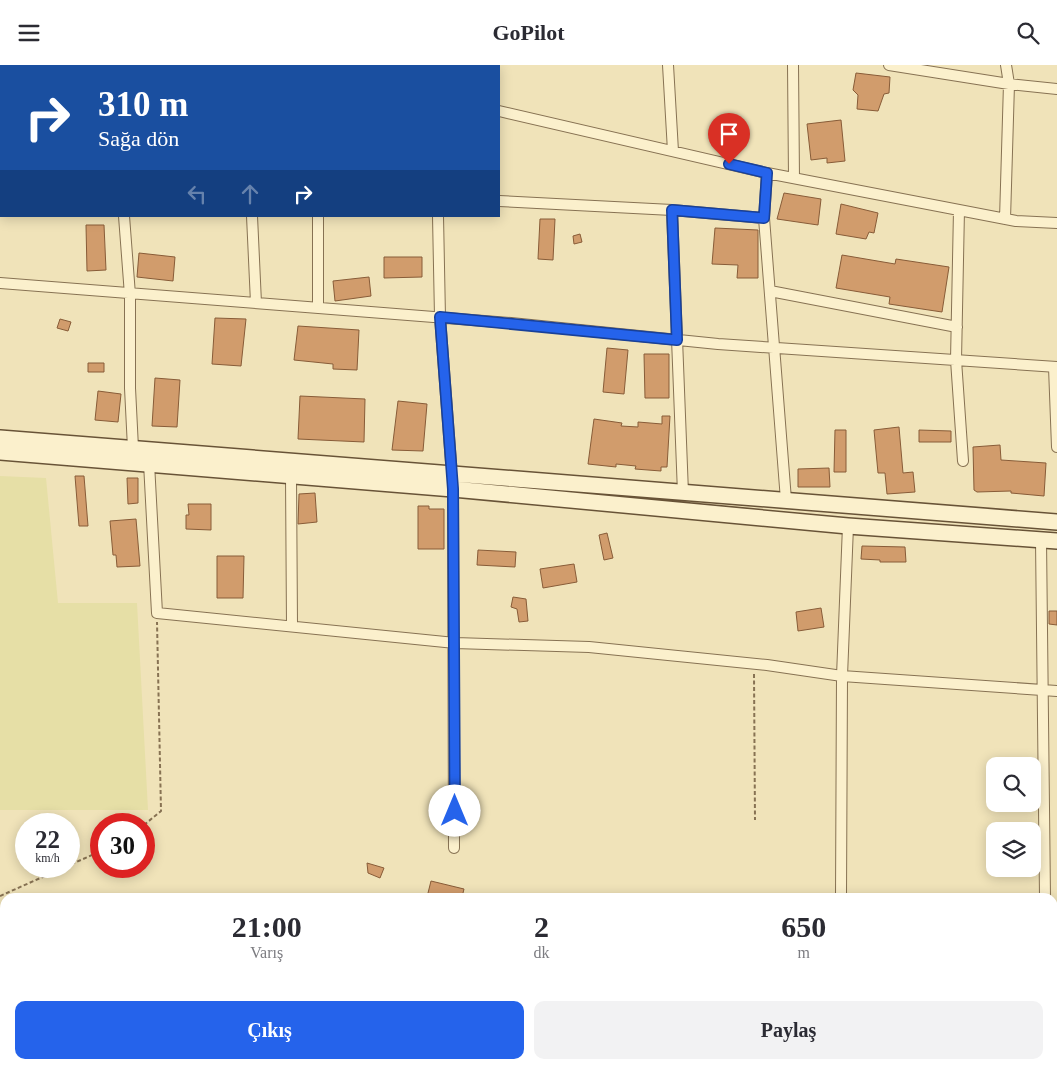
<!DOCTYPE html>
<html lang="tr">
<meta charset="utf-8">
<style>
body{margin:0;font-family:Georgia,serif;background:#f2f2f3;color:#2b2b33;height:100vh;display:flex;flex-direction:column;font-size:19px;white-space:nowrap}
*{box-sizing:border-box;margin:0}
p{font-size:16px;color:#7c7c81}
.icon{flex:none;width:28px;height:28px;fill:none;stroke:currentColor;stroke-width:2;stroke-linecap:round;stroke-linejoin:round}
.map{position:relative;flex:1;overflow:hidden}
.sheet{position:absolute;left:0px;top:828px;width:1058px;height:176px;display:flex;flex-direction:column;background:#fff;border-radius:15px 15px 0 0;box-shadow:0 2px 12px #0003}
.sheet>*{flex:none}
.banner{position:absolute;left:0px;top:0px;width:500px;height:152px;box-shadow:0 2px 12px #0003;background:#1a4fa0;color:#fff;overflow:hidden}
.fabs{position:absolute;left:986px;top:692px;display:grid;gap:10px}
.fabs a{display:grid;place-items:center;width:55px;height:55px;border-radius:10px;background:#fff;box-shadow:0 2px 12px #0003;font-size:25px}
.speed{position:absolute;left:15px;top:748px;display:flex;gap:10px;font-size:25px;font-weight:700;text-align:center}
.speed>*{display:grid;place-content:center;width:65px;height:65px;border-radius:50%;background:#fff;box-shadow:0 2px 12px #0003;line-height:1}
.speed small{font-size:12px;font-weight:400}
.speed .limit{border:8px solid #d22;background:#fff;color:#111}
.pin{position:absolute;display:grid;place-items:center;width:42px;height:42px;color:#fff;margin:-51px -21px;border-radius:50% 50% 50% 0;rotate:-45deg;box-shadow:0 0 5px #0007}
.pin .icon{rotate:45deg}
.me{position:absolute;width:55px;margin:-28px;rotate:0deg;stroke-linejoin:round;filter:drop-shadow(0 0 4px #0008)}
.turn{display:flex;align-items:center;gap:18px;height:105px;padding:0 15px;font-size:22px}
.turn .icon{width:65px;height:65px;stroke-width:2.5}
.turn b{display:block;font-size:35px;line-height:42px}
.lanes{display:flex;align-items:center;height:48px;padding:0 15px;background:#0003;justify-content:center;gap:25px;direction:ltr}
.lanes .off{opacity:.35}
.eta{display:flex;justify-content:space-evenly;align-items:center;height:85px;text-align:center}
.eta b{font-size:30px;font-weight:600;line-height:35px}
.cta{display:flex;gap:10px;margin-top:auto;padding:10px 15px}
.cta a{flex:1;height:58px;border-radius:10px;background:#2563eb;color:#fff;font-size:20px;font-weight:600;line-height:58px;text-align:center}
.cta a+a{background:#f2f2f3;color:#2b2b33}
header{display:flex;justify-content:space-between;align-items:center;height:65px;padding:0 15px;background:#fff;font-size:22px;font-weight:600}
.map>svg:first-child{display:block}
.farmland{fill:#e6dfa6}
.lines{fill:none;stroke-linecap:round;stroke-linejoin:round}
.stream{stroke:#668d86;stroke-width:3}
.building{fill:#d19c6c;stroke:#885c38}
.lane-casing{stroke:#877253;stroke-width:8}
.street-casing{stroke:#877253;stroke-width:12}
.secondary-casing{stroke:#685337;stroke-width:18}
.path{stroke:#877253;stroke-width:2;stroke-dasharray:4 2.5;stroke-linecap:butt}
.lane{stroke:#fbf0cc;stroke-width:5}
.street{stroke:#fbf0cc;stroke-width:10}
.secondary{stroke:#fbf0cc;stroke-width:15}
.route-casing{stroke:#184099;stroke-width:12}
.route{stroke:#2563eb;stroke-width:9}
</style>
<header><svg class="icon" aria-label="menu" viewBox="0 0 24 24"><path d="M4 6h16M4 12h16M4 18h16"/></svg>GoPilot<svg class="icon" aria-label="search" viewBox="0 0 24 24"><circle cx="10" cy="10" r="6"/><path d="M15 15l6 6"/></svg></header>
<div class="map">
<svg width="1057" height="1003" viewBox="0 0 1057 1003">
<rect width="100%" height="100%" fill="#f0e3b9"/>
<path class="farmland" d="M0,411L46,413L58,538H137L148,745H0Z"/>
<g class="lines">
<path class="stream" d="M0,949L5,951
M129,999L140,1003"/>
</g>
<path class="building" d="M856,8L890,12L889,28L884,29L878,46L857,44L858,30L853,25Z
M841,55L845,96L827,98V93L811,95L807,59Z
M784,128L821,134L818,160L777,154Z
M841,139L878,148L874,168L869,167L866,174L836,169Z
M540,154H555L553,195L538,194Z
M86,160H104L106,205L87,206Z
M715,163L758,165V213H737L738,200L712,199Z
M580,169L582,177L574,179L573,171Z
M139,188L175,192L173,216L137,212Z
M842,190L895,199L896,194L949,202L942,247L889,239L890,232L836,223Z
M384,192H422V212L384,213Z
M369,212L371,231L335,236L333,216Z
M215,253L246,254L241,301L212,299Z
M60,254L71,257L68,266L57,263Z
M298,261L359,265L357,305L333,304V299L294,295Z
M607,283L628,285L624,329L603,327Z
M644,289H669V333H645Z
M88,298H104V307H88Z
M155,313L180,315L177,362L152,361Z
M98,326L121,329L118,357L95,355Z
M300,331L365,334L364,377L298,374Z
M398,336L427,339L423,386L392,385Z
M662,351H670L667,402H661V406L635,404L636,401L616,399V402L588,399L594,354L622,358L621,361L638,362V357L662,359Z
M899,362L903,408L913,407L915,427L887,429L885,408H878L874,365Z
M835,365H846V407H834Z
M919,365L951,366V377H919Z
M1000,380L1001,395L1046,398L1044,431L1011,428V426L977,427L974,425L973,382Z
M829,403L830,422H798V404Z
M75,411H84L88,461H79Z
M127,413H138V438L128,439Z
M315,428L317,457L298,459L299,429Z
M188,439H211V465L186,464V450H189Z
M418,441H429V444H444V484H418Z
M136,454L140,501L117,502L116,490H113L110,456Z
M607,468L613,493L604,495L599,470Z
M862,481L905,482L906,497H880V495L861,494Z
M478,485L516,487L515,502L477,500Z
M217,491H244L243,533H217Z
M574,499L577,517L543,523L540,504Z
M513,532L526,534L528,556L519,557L517,544L511,542Z
M821,543L824,562L798,566L796,547Z
M1049,546H1057V560L1049,559Z
M367,798L384,803L380,813L368,808Z
M431,816L464,824L462,832H427Z"/>
<g class="lines">
<g class="lane-casing">
<path id="lane" d="M304,0V1"/>
</g>
<g class="street-casing">
<path id="street" d="M203,0L214,1
M436,0V1
M668,0L673,86
M793,0L794,113
M889,0L1009,19L1057,24
M115,1V0
M499,46L767,108L1016,156L1057,158
M0,102H1
M767,108L764,153L786,435
M499,136L672,145L764,153
M672,145L683,428
M959,145L956,295L963,396
M124,151L130,230V323L133,383
M252,151L256,238
M438,151L440,252L453,424L454,783
M1005,154L1009,19L1006,0
M0,218L511,258L718,279L1057,302
M770,226L957,262
M318,242V151
M1054,302L1057,382
M149,398L157,548L455,578L589,582L767,600L842,611L1057,626
M291,411L292,560
M1041,475L1045,832
M841,832L842,611L848,461
M1052,946L1057,947
M0,973L5,975
M68,999L79,1003
M841,999V1003
M1049,999V1003"/>
</g>
<g class="secondary-casing">
<path id="secondary" d="M0,373L1057,457
M0,387L453,424L848,461L1057,476"/>
</g>
<path class="path" d="M754,609L755,755
M144,760L161,746L157,557
M0,831L101,786"/>
<use href="#lane" class="lane"/>
<use href="#street" class="street"/>
<use href="#secondary" class="secondary"/>
</g>
<g class="lines">
<g class="route-casing">
<path id="route" d="M455,746L453,424L440,252L677,275L672,145L764,153L767,108L729,99"/>
</g>
<use href="#route" class="route"/>
</g>
</svg>
<div class="fabs">
<a><svg class="icon" aria-label="search" viewBox="0 0 24 24"><circle cx="10" cy="10" r="6"/><path d="M15 15l6 6"/></svg></a>
<a><svg class="icon" aria-label="layers" viewBox="0 0 24 24"><path d="M12 4l9 5-9 5-9-5zM3 14l9 5 9-5"/></svg></a>
</div>
<div class="speed"><div>22<small>km/h</small></div><div class="limit">30</div></div>
<div class="pin" style="left:729px;top:99px;background:#d93025"><svg class="icon" aria-label="arrive" viewBox="0 0 24 24"><path d="M6 21V4h12l-3 4 3 4H6"/></svg></div>
<svg class="me" style="left:455px;top:746px" viewBox="-20 -20 40 40"><circle r="19" fill="#fff"/><path d="M0-13L10 11 0 6-10 11z" fill="#2563eb"/></svg>
<div class="banner">
<div class="turn"><svg class="icon" aria-label="right" viewBox="0 0 24 24"><path d="M7 20v-9h11M14 6l5 5-5 5"/></svg><div><b>310 m</b>Sağa dön</div></div>
<div class="lanes"><svg class="icon off" aria-label="left" viewBox="0 0 24 24"><path d="M17 20v-9H6M10 6l-5 5 5 5"/></svg><svg class="icon off" aria-label="ahead" viewBox="0 0 24 24"><path d="M12 20V5M6 11l6-6 6 6"/></svg><svg class="icon" aria-label="right" viewBox="0 0 24 24"><path d="M7 20v-9h11M14 6l5 5-5 5"/></svg></div>
</div>
<section class="sheet">
<div class="eta">
<div><b>21:00</b><p>Varış</p></div>
<div><b>2</b><p>dk</p></div>
<div><b>650</b><p>m</p></div>
</div>
<div class="cta"><a>Çıkış</a><a>Paylaş</a></div>
</section>
</div>
